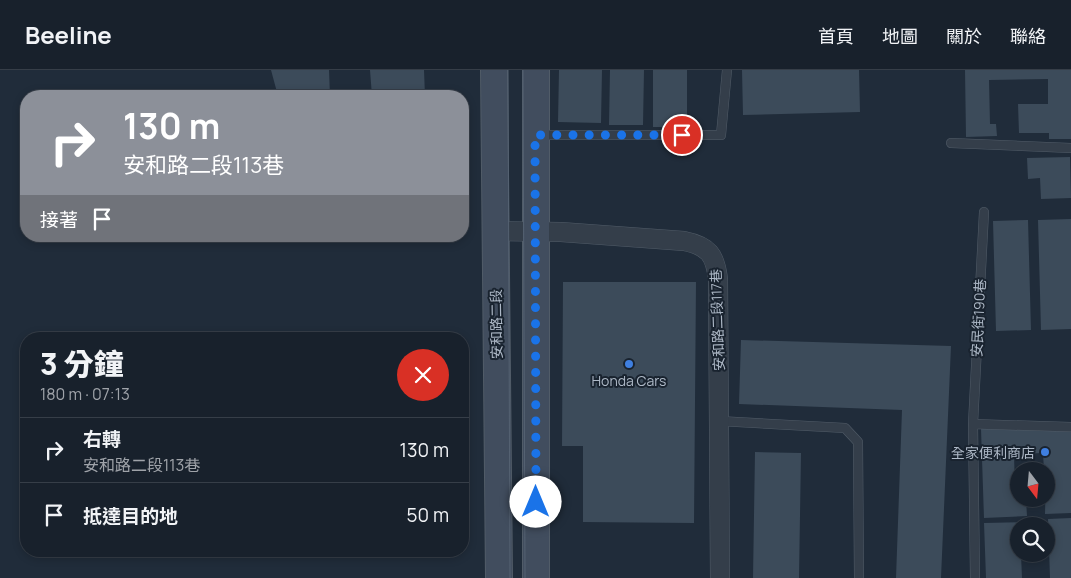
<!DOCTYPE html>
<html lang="zh-TW">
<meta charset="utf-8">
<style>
body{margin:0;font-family:Manrope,"Noto Sans TC",sans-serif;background:#252e38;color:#f1f3f6;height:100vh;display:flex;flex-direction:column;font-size:19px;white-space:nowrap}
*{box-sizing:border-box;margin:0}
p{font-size:16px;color:#9fa3a9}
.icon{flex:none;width:28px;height:28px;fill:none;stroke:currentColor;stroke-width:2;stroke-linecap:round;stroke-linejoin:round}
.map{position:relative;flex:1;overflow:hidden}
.details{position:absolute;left:20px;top:262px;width:449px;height:225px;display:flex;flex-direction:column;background:#18212c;border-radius:20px;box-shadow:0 2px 8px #0003,0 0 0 1px #363e48}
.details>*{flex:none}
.banner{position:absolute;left:20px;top:20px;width:449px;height:152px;border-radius:20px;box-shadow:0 2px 8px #0003,0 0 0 1px #363e48;background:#8c9099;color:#fff;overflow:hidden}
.needle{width:32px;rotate:164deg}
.fabs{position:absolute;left:1010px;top:392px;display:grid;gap:10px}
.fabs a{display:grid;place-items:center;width:45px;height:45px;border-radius:50%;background:#18212c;box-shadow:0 2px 8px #0003,0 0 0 1px #363e48;font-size:25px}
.pin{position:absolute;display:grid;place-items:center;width:42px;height:42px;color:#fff;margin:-21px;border:2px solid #fff;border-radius:50%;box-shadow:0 1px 5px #0007}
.me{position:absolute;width:55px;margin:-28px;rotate:0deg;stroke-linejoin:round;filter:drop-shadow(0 0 4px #0008)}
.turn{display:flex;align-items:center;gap:18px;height:105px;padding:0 20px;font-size:22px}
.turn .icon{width:65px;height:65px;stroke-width:2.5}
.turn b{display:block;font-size:35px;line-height:42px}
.then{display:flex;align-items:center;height:48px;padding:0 20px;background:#0003;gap:10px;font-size:19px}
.round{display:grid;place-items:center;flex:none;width:52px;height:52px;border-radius:26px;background:#252e38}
.summary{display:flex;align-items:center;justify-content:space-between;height:85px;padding:0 20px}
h1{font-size:30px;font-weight:800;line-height:38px}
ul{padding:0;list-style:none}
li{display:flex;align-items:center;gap:15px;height:65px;padding:0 20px;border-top:1px solid #363e48}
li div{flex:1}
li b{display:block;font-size:19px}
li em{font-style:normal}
header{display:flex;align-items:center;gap:30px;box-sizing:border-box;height:70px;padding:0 25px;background:#18212c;border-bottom:1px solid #363e48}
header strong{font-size:24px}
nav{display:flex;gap:28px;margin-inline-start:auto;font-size:18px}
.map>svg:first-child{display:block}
.building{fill:#3c4b5a}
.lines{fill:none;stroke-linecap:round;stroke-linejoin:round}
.lane-casing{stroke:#515c68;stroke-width:10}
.street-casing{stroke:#515c68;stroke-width:20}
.secondary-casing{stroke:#515c68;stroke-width:28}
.lane{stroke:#343e4a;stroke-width:9}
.street{stroke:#343e4a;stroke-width:19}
.secondary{stroke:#414d5e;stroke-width:26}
.tram{stroke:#556272;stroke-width:1}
.route{stroke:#1a73e8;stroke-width:9;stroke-dasharray:0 16.2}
.shop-dot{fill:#3f7fe0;stroke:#19232f;stroke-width:2}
.labels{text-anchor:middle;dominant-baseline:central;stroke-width:4;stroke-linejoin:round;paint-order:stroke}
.street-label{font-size:14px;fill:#aeb9c7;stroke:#19232f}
.poi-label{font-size:14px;fill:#aeb9c7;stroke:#19232f}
</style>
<header>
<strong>Beeline</strong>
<nav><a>首頁</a><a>地圖</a><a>關於</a><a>聯絡</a></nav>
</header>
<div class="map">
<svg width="1071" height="508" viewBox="0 0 1071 508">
<rect width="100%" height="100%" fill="#202c3a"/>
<path class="building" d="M271,0H329L330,26H278Z
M370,0H424L425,26H372Z
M559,0H602L601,53L558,52Z
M610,0H644L643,55H609Z
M653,0H687V57H653Z
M742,0H859L860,42L743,45Z
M965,0H1071V69H1049V63H1019L1018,34H1048V9L989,10L990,54H996L997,66L966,67Z
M1070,87L1071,128L1041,129L1040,108L1028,109L1027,88Z
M1071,149V259L1041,260L1038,150Z
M1028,150L1031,260L996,261L993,151Z
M563,212H696L694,453L583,452V376H562Z
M741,270L951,276L941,508H896L902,340L739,334Z
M1071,355V443L1045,444L1046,401H1044L1043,383L1014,384L1015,420H1019V429H1026L1027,446L984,448L981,359Z
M755,382L801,383L799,508H753Z
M1071,448V508H1050L1048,449Z
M1027,452V456H1019V484H1021L1022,508H986L984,453Z"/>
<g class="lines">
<g class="lane-casing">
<path id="lane" d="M538,65H721L727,0
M951,73L1071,78
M719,351L845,358L858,372L859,508
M973,354L1071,357
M975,508L973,354L984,142"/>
</g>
<g class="street-casing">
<path id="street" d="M495,161L561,162L684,171C709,176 715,185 718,209L720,508"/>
</g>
<g class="secondary-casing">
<path id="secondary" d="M494,0L499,508
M536,0V508"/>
</g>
<use href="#lane" class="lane"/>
<use href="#street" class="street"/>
<use href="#secondary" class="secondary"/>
<path class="tram" d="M508,0L510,508
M523,0L525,508"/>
</g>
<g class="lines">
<path class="route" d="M536,432L535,65H682"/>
</g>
<g class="shop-dot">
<circle cx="629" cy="294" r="5"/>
<circle cx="1045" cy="382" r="5"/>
</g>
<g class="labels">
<g class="street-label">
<text transform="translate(978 248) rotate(-87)">安民街190巷</text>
<text transform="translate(717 250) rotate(-92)">安和路二段117巷</text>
<text transform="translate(496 254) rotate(-91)">安和路二段</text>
</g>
<g class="poi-label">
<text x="629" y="310">Honda Cars</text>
<text x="1035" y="382" text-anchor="end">全家便利商店</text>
</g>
</g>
</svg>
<div class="fabs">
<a><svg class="needle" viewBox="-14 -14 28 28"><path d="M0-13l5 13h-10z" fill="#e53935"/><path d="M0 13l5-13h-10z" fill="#9fa3a9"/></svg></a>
<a><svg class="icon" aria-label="search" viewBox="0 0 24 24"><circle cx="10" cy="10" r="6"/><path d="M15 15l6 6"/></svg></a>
</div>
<div class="pin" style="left:682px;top:65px;background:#d93025"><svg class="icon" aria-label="arrive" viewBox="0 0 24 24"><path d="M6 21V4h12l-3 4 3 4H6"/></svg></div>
<svg class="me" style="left:536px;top:432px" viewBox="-20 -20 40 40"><circle r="19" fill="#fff"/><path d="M0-13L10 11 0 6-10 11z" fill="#1a73e8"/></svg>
<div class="banner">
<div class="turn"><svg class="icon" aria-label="right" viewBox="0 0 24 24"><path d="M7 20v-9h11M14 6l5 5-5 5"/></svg><div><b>130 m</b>安和路二段113巷</div></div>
<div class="then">接著<svg class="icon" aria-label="arrive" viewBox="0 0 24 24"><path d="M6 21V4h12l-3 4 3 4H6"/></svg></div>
</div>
<section class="details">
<div class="summary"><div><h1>3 分鐘</h1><p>180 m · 07:13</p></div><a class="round" style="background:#d93025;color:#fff"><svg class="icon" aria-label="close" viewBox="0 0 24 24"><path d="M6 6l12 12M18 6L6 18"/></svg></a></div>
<ul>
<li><svg class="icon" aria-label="right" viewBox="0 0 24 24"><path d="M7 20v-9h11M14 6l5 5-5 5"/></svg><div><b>右轉</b><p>安和路二段113巷</p></div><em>130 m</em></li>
<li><svg class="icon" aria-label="arrive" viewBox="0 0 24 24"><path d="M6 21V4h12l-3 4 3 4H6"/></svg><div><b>抵達目的地</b></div><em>50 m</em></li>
</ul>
</section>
</div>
